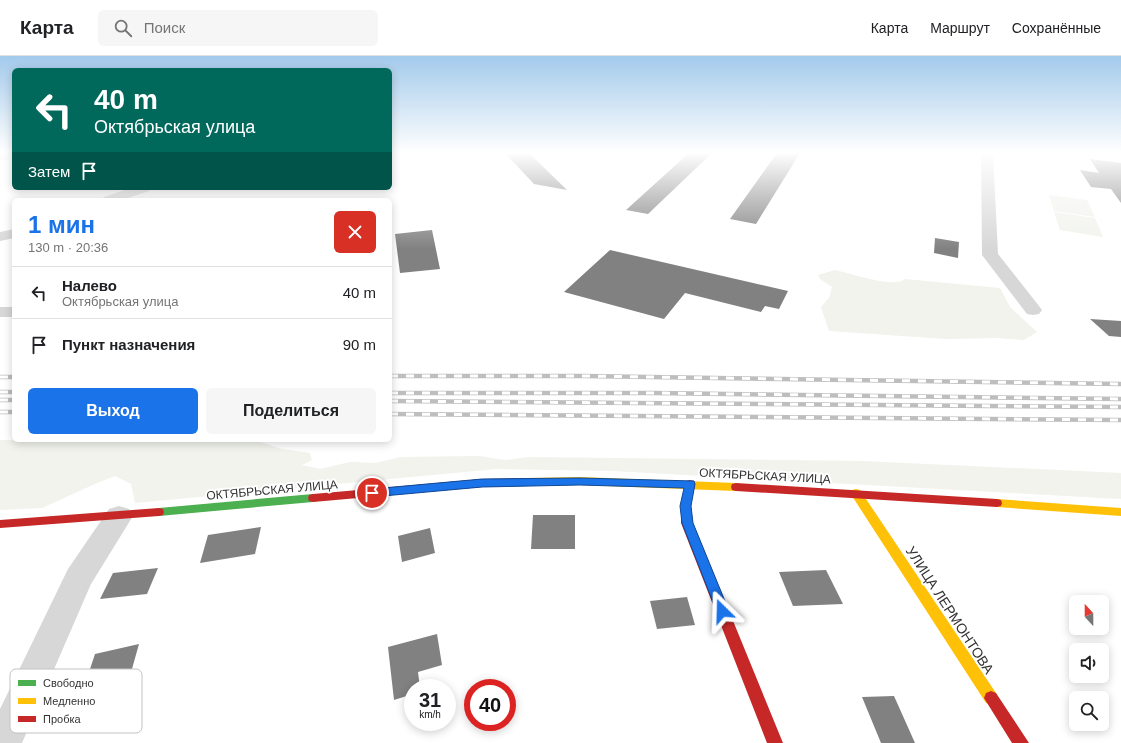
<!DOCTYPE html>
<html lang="ru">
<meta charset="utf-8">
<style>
body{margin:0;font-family:Arial,sans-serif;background:#f6f6f6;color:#202124;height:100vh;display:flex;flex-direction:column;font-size:15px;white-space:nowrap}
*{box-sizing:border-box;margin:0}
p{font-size:13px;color:#757577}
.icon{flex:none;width:22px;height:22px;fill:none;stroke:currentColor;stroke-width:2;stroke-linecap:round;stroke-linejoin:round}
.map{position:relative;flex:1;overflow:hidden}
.details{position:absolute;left:12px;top:142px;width:380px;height:244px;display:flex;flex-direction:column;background:#fff;border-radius:6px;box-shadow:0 2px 10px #0003}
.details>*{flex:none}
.banner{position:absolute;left:12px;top:12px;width:380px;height:122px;border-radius:6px;box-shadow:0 2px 10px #0003;background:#00695c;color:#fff;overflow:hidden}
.needle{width:26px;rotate:339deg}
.tools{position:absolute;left:1069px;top:539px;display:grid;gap:8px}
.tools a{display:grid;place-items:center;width:40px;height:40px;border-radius:6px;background:#fff;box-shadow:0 2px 10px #0003;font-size:20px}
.speed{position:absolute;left:404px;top:623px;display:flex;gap:8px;font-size:20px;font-weight:700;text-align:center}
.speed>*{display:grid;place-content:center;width:52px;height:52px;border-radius:50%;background:#fff;box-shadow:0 2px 10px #0003;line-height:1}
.speed small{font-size:10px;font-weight:400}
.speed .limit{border:6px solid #d22;background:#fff;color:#111}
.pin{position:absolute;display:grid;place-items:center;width:34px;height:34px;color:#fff;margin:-17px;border:2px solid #fff;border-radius:50%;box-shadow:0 1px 4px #0007}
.me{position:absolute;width:44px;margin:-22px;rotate:338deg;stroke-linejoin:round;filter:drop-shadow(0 0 3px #0008)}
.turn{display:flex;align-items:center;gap:14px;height:84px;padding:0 16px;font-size:18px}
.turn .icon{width:52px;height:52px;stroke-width:2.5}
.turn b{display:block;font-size:28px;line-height:34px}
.then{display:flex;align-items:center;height:38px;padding:0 16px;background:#0003;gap:8px;font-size:15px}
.round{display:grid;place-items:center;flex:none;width:42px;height:42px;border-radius:6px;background:#f6f6f6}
.head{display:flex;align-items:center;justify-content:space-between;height:68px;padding:0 16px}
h1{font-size:24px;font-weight:800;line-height:30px;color:#1a73e8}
.action{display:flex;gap:8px;margin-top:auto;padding:8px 16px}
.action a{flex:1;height:46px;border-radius:6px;background:#1a73e8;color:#fff;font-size:16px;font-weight:800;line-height:46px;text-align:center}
.action a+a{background:#f6f6f6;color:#202124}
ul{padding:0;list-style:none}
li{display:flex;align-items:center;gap:12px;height:52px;padding:0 16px;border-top:1px solid #e0e0e0}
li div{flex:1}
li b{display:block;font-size:15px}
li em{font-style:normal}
header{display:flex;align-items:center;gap:24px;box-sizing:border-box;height:56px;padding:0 20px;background:#fff;border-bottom:1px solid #e0e0e0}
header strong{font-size:19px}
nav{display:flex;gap:22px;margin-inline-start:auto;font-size:14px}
.search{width:280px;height:36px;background:#f6f6f6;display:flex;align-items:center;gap:10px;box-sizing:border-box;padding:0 14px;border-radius:6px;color:#757577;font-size:15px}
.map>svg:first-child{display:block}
.green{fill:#f1f3ec}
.building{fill:#818181}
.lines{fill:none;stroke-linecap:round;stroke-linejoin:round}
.street{fill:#d7d7d7;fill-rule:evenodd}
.fast{fill:#4caf50;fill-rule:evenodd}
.slow{fill:#ffc107;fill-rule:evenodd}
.jam{fill:#c62828;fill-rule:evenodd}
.rail-casing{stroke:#bebebe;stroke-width:4.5}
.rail{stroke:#fff;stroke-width:3;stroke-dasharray:8;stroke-linecap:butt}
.route{fill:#1a73e8;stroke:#114b97}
.labels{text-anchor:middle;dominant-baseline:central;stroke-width:4;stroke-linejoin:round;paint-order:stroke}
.street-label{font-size:12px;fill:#333;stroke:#fff}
.near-street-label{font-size:14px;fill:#333;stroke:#fff}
.key{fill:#fff;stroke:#c2c2c2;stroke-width:1}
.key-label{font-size:11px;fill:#333}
</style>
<header>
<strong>Карта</strong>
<div class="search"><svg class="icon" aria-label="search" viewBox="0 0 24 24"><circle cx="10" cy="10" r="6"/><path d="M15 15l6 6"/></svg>Поиск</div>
<nav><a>Карта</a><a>Маршрут</a><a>Сохранённые</a></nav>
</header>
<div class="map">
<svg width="1121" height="687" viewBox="0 0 1121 687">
<rect width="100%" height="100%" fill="#fff"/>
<path class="green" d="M1049,139L1087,144L1095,161L1054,155Z
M1054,156L1095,162L1103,181L1060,174Z
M835,214C850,217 894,233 905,223L1000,232L1010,251L1037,276L1024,284L996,282L946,283L829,275L821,251L829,242L832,231L820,223L818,219Z
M0,384L257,385L282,393L310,397L312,404L302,409L320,413L350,406L375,407L401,401L479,400L505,404L529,401L863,405L1100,416L1121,417V443L612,415L497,413L135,447L131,428L115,420L97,427L42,452L0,454Z"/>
<path class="building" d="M505,97H529L567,134L534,128Z
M689,97H712L648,158L626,154Z
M777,97H800L756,168L730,163Z
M1090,103L1121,107V147L1111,133L1091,131L1080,114L1099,117Z
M432,174L440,213L400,217L395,178Z
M935,182L959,186L958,202L934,197Z
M610,194L788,235L779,253L765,250L761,256L685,237L664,263L564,236Z
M1090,263L1121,265V281L1109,280Z
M533,459H575V493H531Z
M261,471L255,498L200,507L208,479Z
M430,472L435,497L402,506L398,480Z
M158,512L147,538L100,543L113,517Z
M826,514L843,548L793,550L779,516Z
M687,541L695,569L657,573L650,545Z
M437,578L442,609L418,616L420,632H413V638L394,644L388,591Z
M139,588L130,620L84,631L95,598Z
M894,640L915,687H881L862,641Z"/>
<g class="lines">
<path class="street" d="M5,97H14V102L0,105V98Z
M981,97H993L998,198L1039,250L1042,254L1039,258L1033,259L1027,258L982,199Z
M131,132H150L149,135L122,144H102L104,141Z
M14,173V182L0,185V176Z
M0,251H14V261H0Z
M119,450L129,453L133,460L91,528L22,687H0V653L68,513L109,453Z"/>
<path class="fast" d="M313,438L317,439L318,442L317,445L313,446L159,460L155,459L154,456L155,453L159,452Z"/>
<path class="slow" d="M580,421L736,427L740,428L741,431L740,434L736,435L580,429L527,430L523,429L522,426L523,423L527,422Z
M856,433L860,434L996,637L998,642L996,647L991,649L986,647L852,440L851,437L852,434Z
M997,443L1121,452V460L997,451L993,450L992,447L993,444Z"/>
<path class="jam" d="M527,422L531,423L532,426L531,429L527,430L482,431L313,446L309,445L308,442L309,439L313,438L482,423Z
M690,424L694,425L695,428L691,450L693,467L783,687H767L681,467V450L685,428L686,425Z
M736,427L997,443L1001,444L1002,447L1001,450L997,451L736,435L732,434L731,431L732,428Z
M159,452L163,453L164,456L163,459L159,460L0,472V464Z
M991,635L996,637L1029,687H1012L984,642L986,637Z"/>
<g class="rail-casing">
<path id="rail" d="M390,320H584L1121,328
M0,321H14
M0,336H14
M390,337H654L1121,343
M0,344H14
M390,345L1121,351
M0,356H14
M390,358L1121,364"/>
</g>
<use href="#rail" class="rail"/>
</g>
<linearGradient id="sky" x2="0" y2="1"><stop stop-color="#a3caeb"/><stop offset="0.5" stop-color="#fff"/><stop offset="1" stop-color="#fff" stop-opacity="0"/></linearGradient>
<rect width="1121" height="193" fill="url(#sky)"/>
<path class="route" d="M580,422L694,425L695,428L691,450L693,467L729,555L727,559L722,561L718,559L682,467L680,450L684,432L580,429L482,431L372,441L368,440L366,437L368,434L372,433L482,423Z"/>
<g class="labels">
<g class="street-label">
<text transform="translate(765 420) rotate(3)">ОКТЯБРЬСКАЯ УЛИЦА</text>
<text transform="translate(272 434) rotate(-5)">ОКТЯБРЬСКАЯ УЛИЦА</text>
</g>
<g class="near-street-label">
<text transform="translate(950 554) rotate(57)">УЛИЦА ЛЕРМОНТОВА</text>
</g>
</g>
<rect x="10" y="613" width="132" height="64" rx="6" class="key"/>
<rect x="18" y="624" width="18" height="6" fill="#4caf50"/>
<rect x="18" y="642" width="18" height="6" fill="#ffc107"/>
<rect x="18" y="660" width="18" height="6" fill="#c62828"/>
<g class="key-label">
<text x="43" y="631">Свободно</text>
<text x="43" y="649">Медленно</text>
<text x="43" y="667">Пробка</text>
</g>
</svg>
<div class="tools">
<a><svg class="needle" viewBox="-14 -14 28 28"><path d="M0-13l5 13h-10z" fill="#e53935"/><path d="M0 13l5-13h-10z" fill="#757577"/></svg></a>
<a><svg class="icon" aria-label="sound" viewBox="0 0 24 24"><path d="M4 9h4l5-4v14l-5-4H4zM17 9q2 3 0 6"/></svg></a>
<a><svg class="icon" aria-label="search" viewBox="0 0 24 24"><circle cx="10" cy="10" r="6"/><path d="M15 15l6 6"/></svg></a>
</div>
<div class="speed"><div>31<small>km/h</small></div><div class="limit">40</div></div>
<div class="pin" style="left:372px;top:437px;background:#d93025"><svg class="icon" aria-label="arrive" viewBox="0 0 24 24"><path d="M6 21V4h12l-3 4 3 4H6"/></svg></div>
<svg class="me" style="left:722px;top:555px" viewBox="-20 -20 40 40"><path d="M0-17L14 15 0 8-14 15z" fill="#1a73e8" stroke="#fff" stroke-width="4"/></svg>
<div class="banner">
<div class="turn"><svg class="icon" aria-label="left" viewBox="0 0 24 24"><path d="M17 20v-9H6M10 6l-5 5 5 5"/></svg><div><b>40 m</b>Октябрьская улица</div></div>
<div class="then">Затем<svg class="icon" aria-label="arrive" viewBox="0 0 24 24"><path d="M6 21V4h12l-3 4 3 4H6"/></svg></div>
</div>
<section class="details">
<div class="head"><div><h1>1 мин</h1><p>130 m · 20:36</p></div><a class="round" style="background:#d93025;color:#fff"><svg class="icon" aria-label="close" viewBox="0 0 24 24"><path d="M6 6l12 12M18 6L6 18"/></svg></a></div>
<ul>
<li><svg class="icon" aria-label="left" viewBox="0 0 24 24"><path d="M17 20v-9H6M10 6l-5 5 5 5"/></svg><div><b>Налево</b><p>Октябрьская улица</p></div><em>40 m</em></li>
<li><svg class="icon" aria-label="arrive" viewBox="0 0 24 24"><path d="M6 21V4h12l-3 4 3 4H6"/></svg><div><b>Пункт назначения</b></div><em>90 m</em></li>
</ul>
<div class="action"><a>Выход</a><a>Поделиться</a></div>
</section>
</div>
